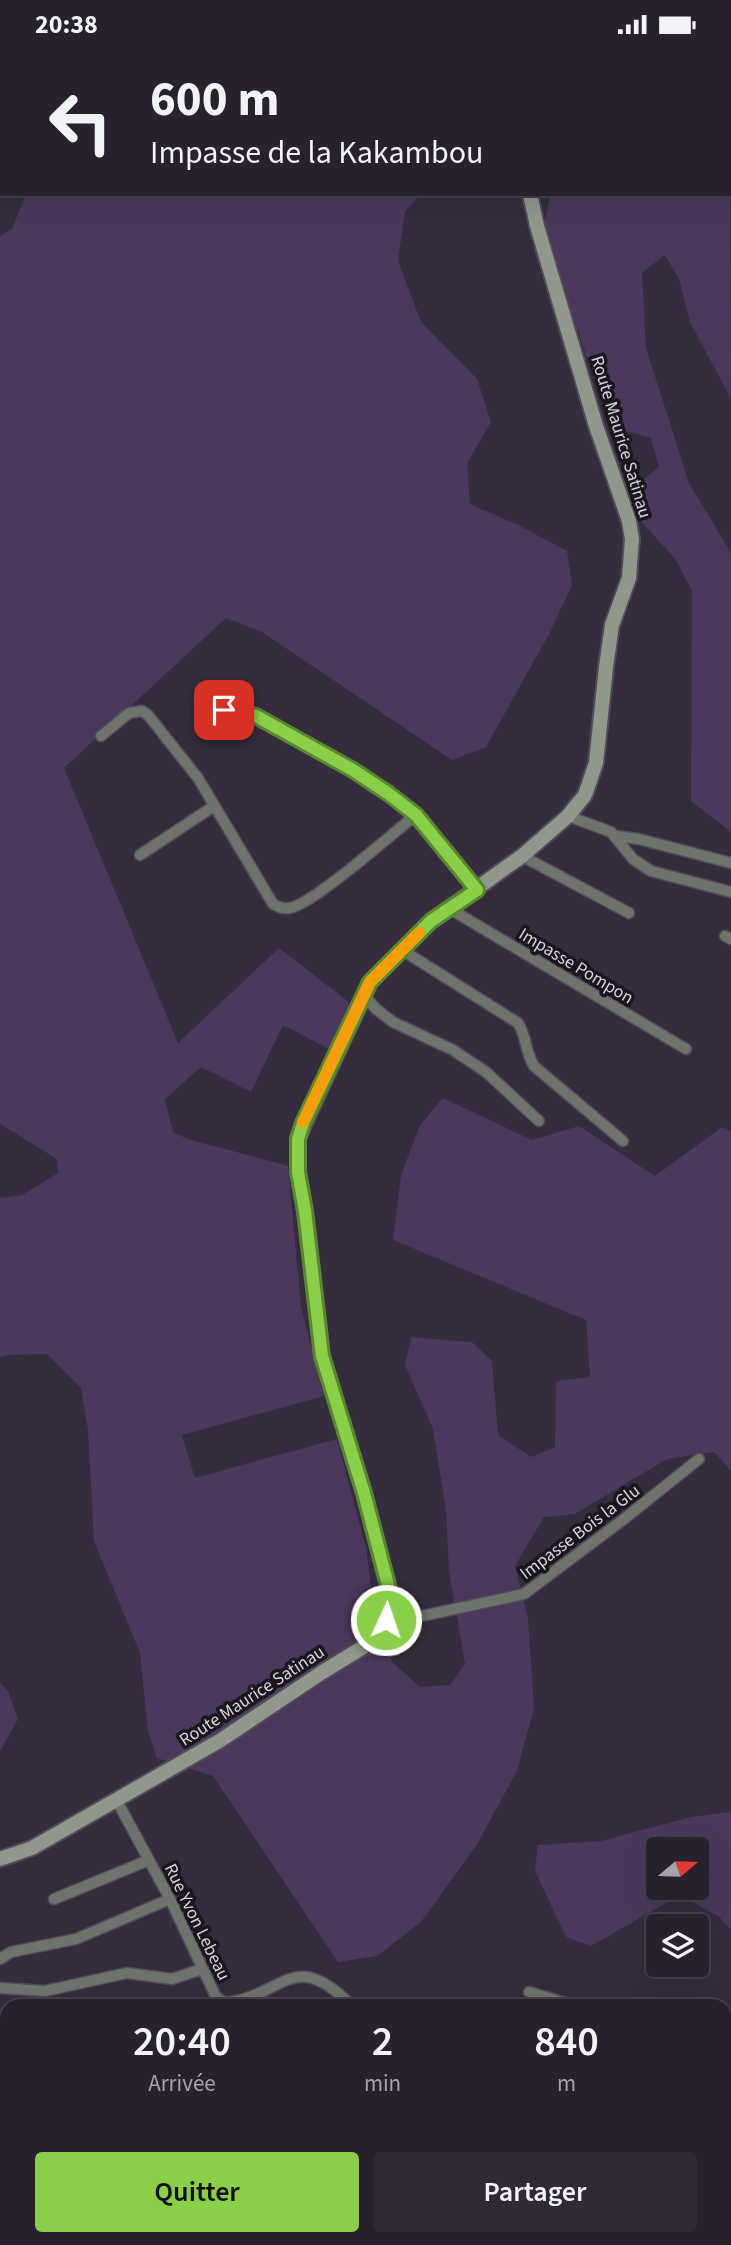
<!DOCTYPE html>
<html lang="fr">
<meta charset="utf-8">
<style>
body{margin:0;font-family:"Source Sans 3",sans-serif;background:#302a36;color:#f1f3f6;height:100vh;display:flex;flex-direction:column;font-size:26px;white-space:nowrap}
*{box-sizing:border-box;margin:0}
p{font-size:23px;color:#a5a4aa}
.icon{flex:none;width:38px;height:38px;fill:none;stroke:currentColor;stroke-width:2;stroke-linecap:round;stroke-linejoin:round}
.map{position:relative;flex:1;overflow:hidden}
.panel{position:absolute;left:0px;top:1950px;width:732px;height:247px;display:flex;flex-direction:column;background:#28222e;border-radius:21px 21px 0 0;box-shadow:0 7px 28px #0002,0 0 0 2px #443f4a}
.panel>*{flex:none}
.banner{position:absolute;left:0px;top:0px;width:732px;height:147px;box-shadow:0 7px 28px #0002,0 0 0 2px #443f4a;background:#28222e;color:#f1f3f6;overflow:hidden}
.needle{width:46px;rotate:71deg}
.buttons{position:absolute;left:646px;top:1788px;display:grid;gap:14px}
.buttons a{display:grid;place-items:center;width:63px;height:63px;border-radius:7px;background:#28222e;box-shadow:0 7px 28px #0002,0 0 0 2px #443f4a;font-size:35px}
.pin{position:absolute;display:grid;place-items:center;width:60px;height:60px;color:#fff;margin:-30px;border-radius:14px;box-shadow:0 4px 10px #0006}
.me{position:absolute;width:77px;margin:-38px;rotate:3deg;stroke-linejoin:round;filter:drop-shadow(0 0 5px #0008)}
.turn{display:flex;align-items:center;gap:24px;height:147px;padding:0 35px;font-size:32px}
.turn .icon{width:91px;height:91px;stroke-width:2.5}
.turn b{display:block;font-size:49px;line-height:60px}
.eta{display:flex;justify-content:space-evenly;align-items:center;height:119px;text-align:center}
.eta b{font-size:42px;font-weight:600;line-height:49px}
.action{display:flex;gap:14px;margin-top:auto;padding:14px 35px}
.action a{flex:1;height:80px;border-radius:7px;background:#89cf48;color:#111;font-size:28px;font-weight:600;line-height:80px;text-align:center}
.action a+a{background:#302a36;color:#f1f3f6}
.status{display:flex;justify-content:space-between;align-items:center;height:49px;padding:0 35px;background:#28222e;direction:ltr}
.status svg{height:19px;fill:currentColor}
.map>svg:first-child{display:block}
.green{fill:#4b385c;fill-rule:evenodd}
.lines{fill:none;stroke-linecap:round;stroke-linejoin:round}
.minor-casing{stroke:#524b5a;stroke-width:13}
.secondary-casing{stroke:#524b5a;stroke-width:18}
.minor{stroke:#6e736b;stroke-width:10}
.secondary{stroke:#90978b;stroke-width:14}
.route-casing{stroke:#59872f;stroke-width:18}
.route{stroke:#89cf48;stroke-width:12}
.slow{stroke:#f59e0b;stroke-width:12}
.labels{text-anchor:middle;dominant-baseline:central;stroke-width:7;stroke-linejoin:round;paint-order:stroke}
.street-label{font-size:18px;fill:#d8d3dd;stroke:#1b171f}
</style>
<div class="status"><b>20:38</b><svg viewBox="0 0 49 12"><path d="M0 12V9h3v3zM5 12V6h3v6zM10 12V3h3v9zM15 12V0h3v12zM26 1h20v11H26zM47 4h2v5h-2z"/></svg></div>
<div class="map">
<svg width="731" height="2196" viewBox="0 0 731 2196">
<rect width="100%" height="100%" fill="#352d3d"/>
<path class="green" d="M10,0H443L8,2Z
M730,54L731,350L690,273L679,230L665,206L642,224L646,299L689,434L731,504V783L691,752L692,542L676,511L640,471L638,435L659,418L651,389L611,378L543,181L551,145H730Z
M26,145H422L405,162L398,212L421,273L477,330L491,373L467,414L470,455L518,476L567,502L572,536L549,585L486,698L452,711L262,583L226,569L64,719L178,994L279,899L350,954L331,1001L283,976L251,1043L201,1018L165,1050L173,1083L188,1090L288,1117L301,1258L324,1347L182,1386L195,1429L337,1390L366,1499L374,1558L392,1613L420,1638L450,1636L465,1615L449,1522L446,1461L433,1380L405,1316L411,1288L472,1293L492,1312L498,1386L531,1408L555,1398L556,1332L590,1328L586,1271L393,1191L401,1126L420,1076L443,1049L532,1091L579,1077L655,1127L722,1078L731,1082V1422L714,1403L667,1410L575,1465L544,1468L515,1517L528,1568L534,1659L517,1722L477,1795L421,1873L377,1907L338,1913L213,1727L157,1709L148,1682L140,1604L94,1492L88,1381L81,1339L47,1305L5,1306L0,1309V1149L22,1146L58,1124L57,1110L0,1075V187L12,180Z
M0,1634L8,1642L18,1670L0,1702Z
M731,1763V1881L718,1867L680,1846L591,1897L566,1888L535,1822L538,1796L601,1792L691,1768ZM658,1801H696V1839H658Z
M0,1999L7,2004V2189H140L129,2196H0Z"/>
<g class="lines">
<g class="minor-casing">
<path id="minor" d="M0,130L2,131
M224,661H237L255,667L353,721L389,745L416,766L476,841
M101,687L129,664L142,662L148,666L198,729L273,855C278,858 282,860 289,859C311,857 394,783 416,766
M568,767L611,783L633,810L651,822L731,843
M616,787L639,790L731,814
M140,806L214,757
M522,807L629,864
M450,860L686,1000
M725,887L731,890
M402,901L518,974C527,988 525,1003 534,1017L623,1092
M363,945L376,960L393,973L453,1001L486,1023L539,1072
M386,1571L408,1570L524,1545L624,1470L699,1410
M117,1752L170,1850L216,1948L225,1954C286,1946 293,1898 351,1956
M54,1850L149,1811
M0,1910L11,1903L76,1890L170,1850
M0,1939L45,1942L127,1924L172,1930L202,1920
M529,1943L572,1956
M680,2189L686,2196
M461,2196L468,2189
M593,2196L597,2189"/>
</g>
<g class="secondary-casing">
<path id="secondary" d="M491,0L492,2
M0,1810L32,1799L221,1691L321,1624L365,1597L380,1583L386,1571L388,1537L364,1444L322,1307L305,1162L298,1123V1089L370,933L431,872L522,807L568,767L585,746L596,714L606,618L612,576L629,529L632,490L629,472L596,377L537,177L530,145"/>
</g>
<use href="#minor" class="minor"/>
<use href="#secondary" class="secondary"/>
</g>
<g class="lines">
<g class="route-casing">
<path id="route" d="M224,661H237L256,667L353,721L389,745L416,766L477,841L431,872L370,933L303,1074L298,1090V1123L305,1162L322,1307L364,1444L388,1536L386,1571"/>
</g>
<use href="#route" class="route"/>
<path class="slow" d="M303,1073L370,933L419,884"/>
</g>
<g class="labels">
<g class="street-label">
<text transform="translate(621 388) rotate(73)">Route Maurice Satinau</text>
<text transform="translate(576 917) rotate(31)">Impasse Pompon</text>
<text transform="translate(580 1483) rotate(-37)">Impasse Bois la Glu</text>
<text transform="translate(252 1647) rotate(-33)">Route Maurice Satinau</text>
<text transform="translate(197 1873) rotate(64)">Rue Yvon Lebeau</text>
</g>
</g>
</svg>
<div class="buttons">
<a><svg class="needle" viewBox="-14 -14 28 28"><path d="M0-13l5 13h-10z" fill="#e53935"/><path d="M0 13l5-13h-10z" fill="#a5a4aa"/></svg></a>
<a><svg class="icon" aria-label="layers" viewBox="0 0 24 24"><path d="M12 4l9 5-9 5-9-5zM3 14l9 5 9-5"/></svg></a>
</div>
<div class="pin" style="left:224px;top:661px;background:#d93025"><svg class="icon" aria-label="arrive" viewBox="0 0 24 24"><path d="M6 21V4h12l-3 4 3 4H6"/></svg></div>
<svg class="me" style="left:386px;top:1571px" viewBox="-20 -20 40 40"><circle r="17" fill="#89cf48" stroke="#fff" stroke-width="3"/><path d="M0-11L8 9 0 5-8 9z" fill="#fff"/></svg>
<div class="banner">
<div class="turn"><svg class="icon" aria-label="left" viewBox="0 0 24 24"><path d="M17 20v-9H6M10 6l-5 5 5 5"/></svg><div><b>600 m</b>Impasse de la Kakambou</div></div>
</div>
<section class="panel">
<div class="eta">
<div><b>20:40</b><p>Arrivée</p></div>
<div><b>2</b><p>min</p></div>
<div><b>840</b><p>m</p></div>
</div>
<div class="action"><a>Quitter</a><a>Partager</a></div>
</section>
</div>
